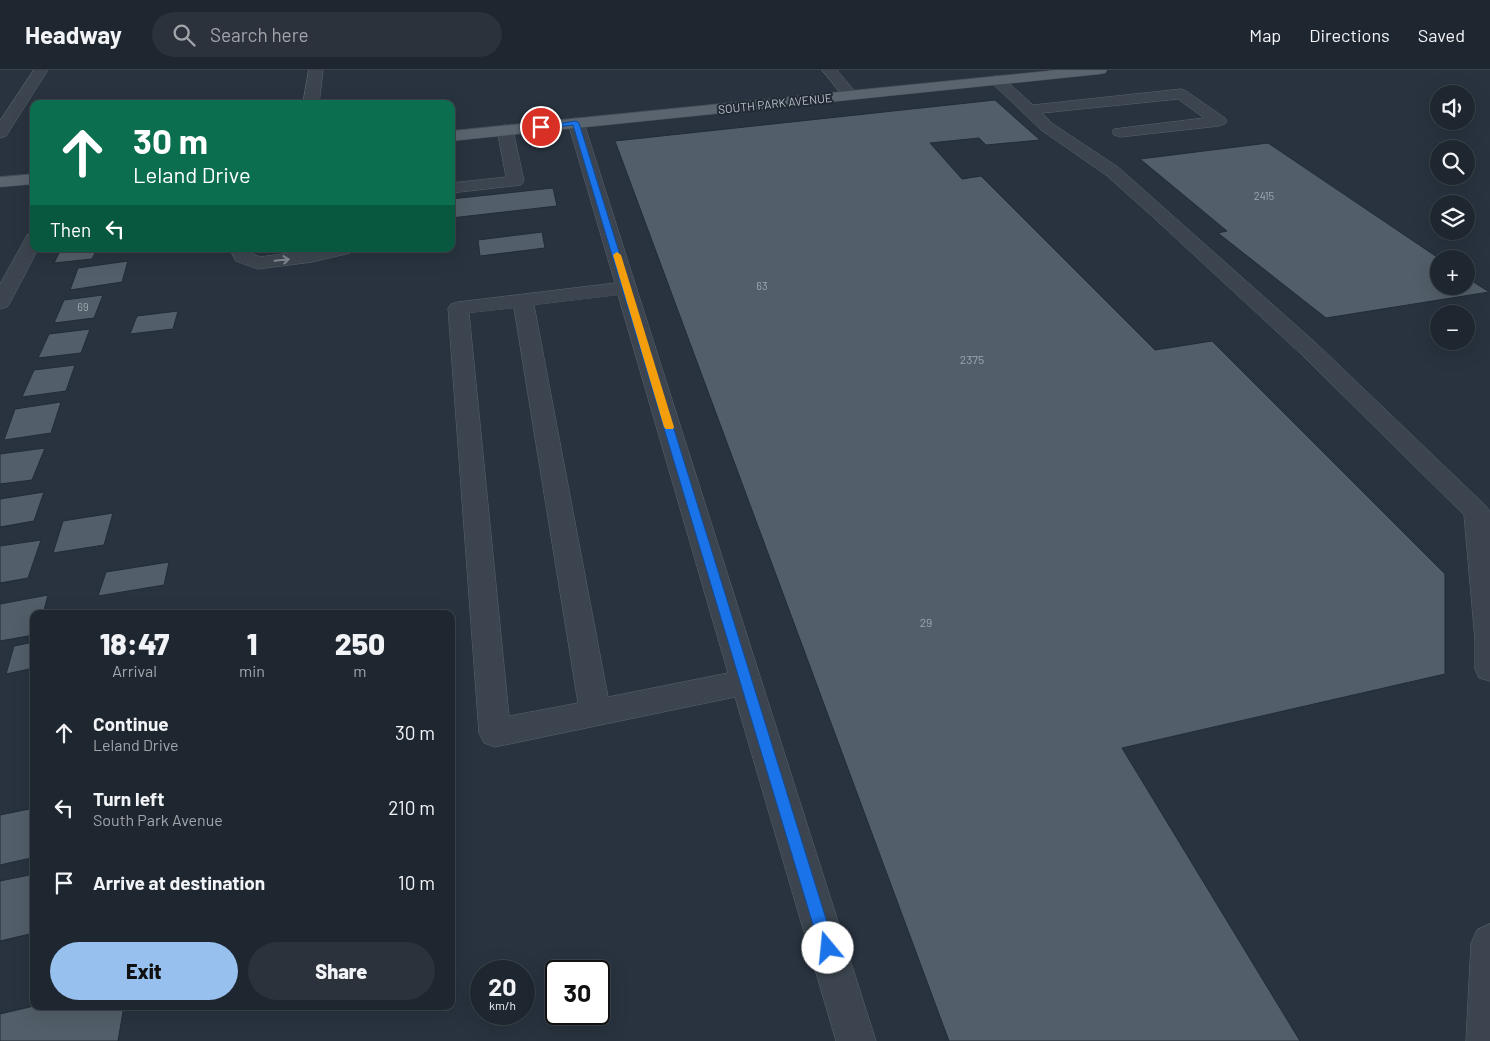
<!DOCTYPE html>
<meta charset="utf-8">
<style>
body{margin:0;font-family:Barlow,sans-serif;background:#2b323b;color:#f1f3f6;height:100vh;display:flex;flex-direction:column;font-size:19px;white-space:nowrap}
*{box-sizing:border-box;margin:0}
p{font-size:16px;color:#a1a5aa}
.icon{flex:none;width:28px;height:28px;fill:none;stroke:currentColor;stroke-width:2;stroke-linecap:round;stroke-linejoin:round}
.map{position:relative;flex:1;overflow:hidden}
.drawer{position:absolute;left:30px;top:540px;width:425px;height:400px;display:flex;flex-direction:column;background:#1e262f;border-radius:10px;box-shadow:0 5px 20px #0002,0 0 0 1px #3c434b}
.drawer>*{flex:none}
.hud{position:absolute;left:30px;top:30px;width:425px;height:152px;border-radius:10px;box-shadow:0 5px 20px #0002,0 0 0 1px #3c434b;background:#0b6e4f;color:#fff;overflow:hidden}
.buttons{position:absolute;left:1430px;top:15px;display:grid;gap:10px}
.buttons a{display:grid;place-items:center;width:45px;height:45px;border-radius:50%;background:#1e262f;box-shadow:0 5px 20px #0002,0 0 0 1px #3c434b;font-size:25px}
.speed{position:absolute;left:470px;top:890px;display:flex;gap:10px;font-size:25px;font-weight:700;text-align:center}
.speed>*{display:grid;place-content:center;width:65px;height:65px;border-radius:50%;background:#1e262f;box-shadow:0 5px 20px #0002,0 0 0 1px #3c434b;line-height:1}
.speed small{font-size:12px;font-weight:400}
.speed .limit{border:2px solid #111;border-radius:8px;background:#fff;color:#111}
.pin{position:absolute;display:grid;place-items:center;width:42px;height:42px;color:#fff;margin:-21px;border:2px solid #fff;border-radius:50%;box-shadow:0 1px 5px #0007}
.me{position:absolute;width:55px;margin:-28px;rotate:343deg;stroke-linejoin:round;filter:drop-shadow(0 0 4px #0008)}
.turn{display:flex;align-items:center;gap:18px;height:105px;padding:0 20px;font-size:22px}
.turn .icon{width:65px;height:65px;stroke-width:2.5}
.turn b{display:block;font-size:35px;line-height:42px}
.then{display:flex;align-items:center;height:48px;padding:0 20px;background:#0003;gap:10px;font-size:19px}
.eta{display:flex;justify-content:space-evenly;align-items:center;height:85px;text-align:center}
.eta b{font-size:30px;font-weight:800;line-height:35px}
.action{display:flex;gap:10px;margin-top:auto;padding:10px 20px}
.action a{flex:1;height:58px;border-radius:30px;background:#98c0ef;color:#111;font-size:20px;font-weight:800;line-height:58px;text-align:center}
.action a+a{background:#2b323b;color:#f1f3f6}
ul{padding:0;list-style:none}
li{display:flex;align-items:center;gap:15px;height:75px;padding:0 20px}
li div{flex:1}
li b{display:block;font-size:19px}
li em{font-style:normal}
header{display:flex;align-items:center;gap:30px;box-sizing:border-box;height:70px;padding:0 25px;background:#1e262f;border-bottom:1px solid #3c434b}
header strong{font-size:24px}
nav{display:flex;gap:28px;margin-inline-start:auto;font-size:18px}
.search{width:350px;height:45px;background:#2b323b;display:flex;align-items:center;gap:12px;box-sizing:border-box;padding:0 18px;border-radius:28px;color:#a1a5aa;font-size:19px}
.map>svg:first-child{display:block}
.building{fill:#525e69;stroke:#232c36}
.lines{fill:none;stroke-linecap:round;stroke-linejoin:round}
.minor-casing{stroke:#5a636c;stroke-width:1}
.major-casing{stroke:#464e58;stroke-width:1}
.minor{fill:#3c454f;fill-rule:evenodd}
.major{fill:#5a646f;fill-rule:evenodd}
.oneway{stroke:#818992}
.route{fill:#1a73e8;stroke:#114b97}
.slow{fill:#f59e0b}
.labels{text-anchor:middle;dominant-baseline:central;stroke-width:4;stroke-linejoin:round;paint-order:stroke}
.far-number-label{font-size:11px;fill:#9fa8b1}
.far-street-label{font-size:12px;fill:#b9c0c9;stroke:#212a34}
.number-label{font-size:12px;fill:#9fa8b1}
</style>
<header>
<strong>Headway</strong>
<div class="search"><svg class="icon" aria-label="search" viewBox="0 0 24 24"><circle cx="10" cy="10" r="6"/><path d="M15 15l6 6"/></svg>Search here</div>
<nav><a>Map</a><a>Directions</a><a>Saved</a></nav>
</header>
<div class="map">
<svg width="1490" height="971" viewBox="0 0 1490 971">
<rect width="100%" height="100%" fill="#28333f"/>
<path class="building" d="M995,30L1040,70L986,75L979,68L930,73L962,109L981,106L1155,280L1212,271L1445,504V604L1122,678L1300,971H949L615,71Z
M1268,73L1440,189L1439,216H1466V207L1489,222L1326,248L1218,163L1227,161L1140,89Z
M553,118L557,136L451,148V129Z
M542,162L545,178L480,186L478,170Z
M61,179H97L92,189L54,193Z
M128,191L122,212L70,220L78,198Z
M103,225L94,248L54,253L64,230Z
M178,241L173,259L130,264L137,246Z
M90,259L81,283L38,288L49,264Z
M75,295L66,321L22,327L34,300Z
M61,332L51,363L4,370L15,339Z
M45,378L32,410L0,414V384Z
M44,422L34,451L0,457V429Z
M113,443L104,475L53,483L63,451Z
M41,470L28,508L0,513V476Z
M169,492L164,515L98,526L106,502Z
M48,525L43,544H34V565L0,571V534Z
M34,572V598L6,604L14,576Z
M34,738V778L31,788L0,795V745Z
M34,804V863L0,871V811Z
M34,936H124L118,971H0V944Z"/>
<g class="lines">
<g class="minor-casing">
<path id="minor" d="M34,0H48L6,66L0,68V51Z
M309,0H323L319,34H303Z
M822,0H837L858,25L855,28H845Z
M997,6L1002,7L1033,35L1181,19L1186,21L1225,48L1227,51L1225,54L1219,56L1120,67L1114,65L1112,62L1114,59L1204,48L1178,29L1042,43L1053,54L1118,97L1317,274L1486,436L1490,442V611L1479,608L1475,599V570L1464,445L1301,284L1154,148L1106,105L1041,60L992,13L990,10L992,7Z
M576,48L582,50L584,53L876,971H836L735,627L495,677L484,673L479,663L448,238L451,234L458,232L615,213L568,53L570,50ZM618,225L728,603L608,627L534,235ZM514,238L578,633L509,646L469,243Z
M505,55L511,57L513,60L524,111L521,115L451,123V113L506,107L497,60L499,57Z
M34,163V179H38L10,233L7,237L0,239V214L25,169L27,165Z
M230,179H249L251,183L260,187L318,179H353L350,183L312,192L258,199L236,191Z
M1490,854V971H1466L1471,873L1477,860Z"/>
</g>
<g class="major-casing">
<path id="major" d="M1057,0H1107L1105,3L1100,4L451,71V61Z
M34,104V114L0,117V107Z"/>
</g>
<use href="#minor" class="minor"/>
<use href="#major" class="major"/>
</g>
<defs><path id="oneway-shaft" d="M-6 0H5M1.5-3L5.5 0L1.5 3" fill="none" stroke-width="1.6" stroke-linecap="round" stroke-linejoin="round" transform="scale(1.25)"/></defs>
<use class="oneway" href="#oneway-shaft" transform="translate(282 190) rotate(-6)"/>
<path class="route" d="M576,51L579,53L835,878L833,884L828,886L822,884L820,878L573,55L541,59L537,57Z"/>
<path class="slow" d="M617,182L621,185L674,357L673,359H666L664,357L613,185Z"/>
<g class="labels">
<g class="far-number-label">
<text x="1264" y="125">2415</text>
<text x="762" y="215">63</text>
<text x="83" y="236">69</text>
</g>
<g class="far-street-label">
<text transform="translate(775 33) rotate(-6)">SOUTH PARK AVENUE</text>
</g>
<g class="number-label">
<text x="972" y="289">2375</text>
<text x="926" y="552">29</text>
</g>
</g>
</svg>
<div class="buttons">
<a><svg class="icon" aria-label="sound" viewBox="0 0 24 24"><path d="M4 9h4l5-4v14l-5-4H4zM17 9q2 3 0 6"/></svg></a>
<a><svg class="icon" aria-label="search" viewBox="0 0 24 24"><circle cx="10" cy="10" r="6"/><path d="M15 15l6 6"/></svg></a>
<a><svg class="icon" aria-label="layers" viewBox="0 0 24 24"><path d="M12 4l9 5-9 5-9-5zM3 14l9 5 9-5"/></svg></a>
<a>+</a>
<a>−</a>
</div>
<div class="speed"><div>20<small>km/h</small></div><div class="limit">30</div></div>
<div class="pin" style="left:541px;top:57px;background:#d93025"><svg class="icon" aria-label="arrive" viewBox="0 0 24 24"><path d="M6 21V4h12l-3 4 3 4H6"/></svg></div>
<svg class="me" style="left:828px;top:878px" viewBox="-20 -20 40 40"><circle r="19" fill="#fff"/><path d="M0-13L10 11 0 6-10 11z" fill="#1a73e8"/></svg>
<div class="hud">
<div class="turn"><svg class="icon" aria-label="ahead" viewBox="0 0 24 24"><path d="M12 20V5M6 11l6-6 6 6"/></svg><div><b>30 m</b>Leland Drive</div></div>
<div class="then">Then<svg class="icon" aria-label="left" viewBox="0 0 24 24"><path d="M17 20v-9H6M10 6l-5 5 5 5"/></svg></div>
</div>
<section class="drawer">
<div class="eta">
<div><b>18:47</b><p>Arrival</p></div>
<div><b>1</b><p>min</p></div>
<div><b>250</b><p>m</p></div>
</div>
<ul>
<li><svg class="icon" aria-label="ahead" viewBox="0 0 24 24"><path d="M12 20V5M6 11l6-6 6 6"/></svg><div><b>Continue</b><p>Leland Drive</p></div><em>30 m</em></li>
<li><svg class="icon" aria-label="left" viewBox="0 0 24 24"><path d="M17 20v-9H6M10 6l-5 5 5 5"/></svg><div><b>Turn left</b><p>South Park Avenue</p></div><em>210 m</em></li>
<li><svg class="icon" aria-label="arrive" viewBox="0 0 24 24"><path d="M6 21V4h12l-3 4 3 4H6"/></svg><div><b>Arrive at destination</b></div><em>10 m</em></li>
</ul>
<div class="action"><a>Exit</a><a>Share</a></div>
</section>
</div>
